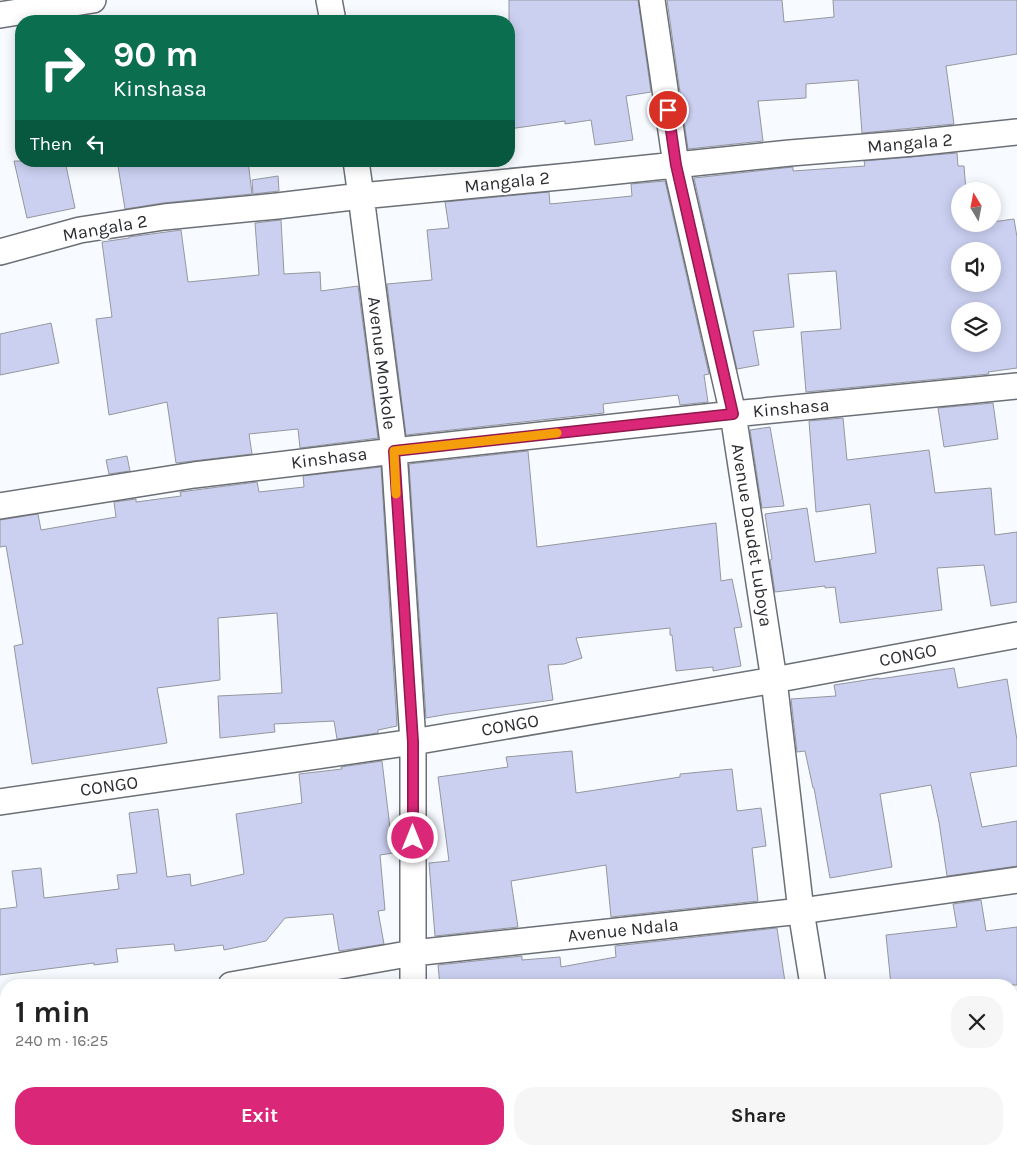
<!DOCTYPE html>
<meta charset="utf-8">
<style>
body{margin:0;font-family:Karla,sans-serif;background:#f6f6f6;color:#222;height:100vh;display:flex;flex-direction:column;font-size:19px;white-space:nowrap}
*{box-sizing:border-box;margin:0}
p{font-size:16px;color:#767676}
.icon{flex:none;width:28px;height:28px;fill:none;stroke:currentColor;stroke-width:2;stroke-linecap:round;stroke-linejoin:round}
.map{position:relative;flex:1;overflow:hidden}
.details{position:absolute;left:0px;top:979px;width:1018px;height:176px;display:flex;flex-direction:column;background:#fff;border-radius:20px 20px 0 0;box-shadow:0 2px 12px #0003}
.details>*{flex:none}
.hud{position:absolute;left:15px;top:15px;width:500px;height:152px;border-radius:20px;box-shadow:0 2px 12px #0003;background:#0b6e4f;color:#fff;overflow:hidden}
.needle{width:32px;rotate:350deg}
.fabs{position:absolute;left:951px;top:182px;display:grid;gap:10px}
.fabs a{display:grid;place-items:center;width:50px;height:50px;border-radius:50%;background:#fff;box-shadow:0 2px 12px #0003;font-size:25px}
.pin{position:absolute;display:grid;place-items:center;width:42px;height:42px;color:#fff;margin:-21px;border:2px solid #fff;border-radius:50%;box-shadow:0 1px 5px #0007}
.me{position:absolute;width:55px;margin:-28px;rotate:0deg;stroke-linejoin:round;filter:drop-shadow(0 0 4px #0008)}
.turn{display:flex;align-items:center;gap:18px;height:105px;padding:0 15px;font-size:22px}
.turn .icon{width:65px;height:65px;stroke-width:2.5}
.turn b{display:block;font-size:35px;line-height:42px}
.then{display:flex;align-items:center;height:48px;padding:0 15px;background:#0003;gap:10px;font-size:19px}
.round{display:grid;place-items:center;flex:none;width:52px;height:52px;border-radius:20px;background:#f6f6f6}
.head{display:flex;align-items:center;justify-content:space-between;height:85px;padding:0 15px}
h1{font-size:30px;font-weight:700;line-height:38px}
.primary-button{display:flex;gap:10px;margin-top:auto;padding:10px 15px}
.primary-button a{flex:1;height:58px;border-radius:20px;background:#db2777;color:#fff;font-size:20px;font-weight:700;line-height:58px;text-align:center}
.primary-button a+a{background:#f6f6f6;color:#222}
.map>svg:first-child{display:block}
.building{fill:#cbd0f1;stroke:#95979e;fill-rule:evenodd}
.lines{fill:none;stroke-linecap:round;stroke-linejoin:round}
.minor-casing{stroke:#6b7076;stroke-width:28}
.minor{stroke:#fff;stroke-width:25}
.route-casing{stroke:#8e194d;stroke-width:12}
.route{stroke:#db2777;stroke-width:9}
.slow{stroke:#f59e0b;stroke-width:9}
.labels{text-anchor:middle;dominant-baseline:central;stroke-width:4;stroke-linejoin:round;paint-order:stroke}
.street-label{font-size:18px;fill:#2b2d30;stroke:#fff}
</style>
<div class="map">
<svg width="1017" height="1154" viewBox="0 0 1017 1154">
<rect width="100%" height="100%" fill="#f7fbff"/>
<path class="building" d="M509,0H638L651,92L626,96L633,140L595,145L591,120L565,124V121L509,129Z
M667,0H782L784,22L834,17L833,0H1017V54L946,66L954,124L862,133L858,80L806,84V98L758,101L763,141L688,149Z
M957,153L958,166H964L966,191H960V224H968V226L983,224H992V222L1014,219L1017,237V368L988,372L989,374L806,392L801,332L841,329L836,271L788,274L794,327L753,331L759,365L737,369L694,178L793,167V171L865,166L864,161ZM960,251H992V284H960ZM960,311H992V344H960Z
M14,161H65L75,208L27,218Z
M150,161H248L252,194L163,203L125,209L118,166Z
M278,176L279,191L253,194L252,180Z
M665,181L709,374L704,375L708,402L680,405L678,395L603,404L604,413L406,435L387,284L432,280L427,230L449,228L445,202L549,192L550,204L632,196L631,184Z
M281,220L284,274L320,272L321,291L358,286L378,438L300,448L298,429L249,434L252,454L176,463L167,402L109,415L96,319L112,317L102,242L129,238V237L181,230L188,282L259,275L255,223Z
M51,323L59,363L0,375V334Z
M993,403L998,439L944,447L938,408Z
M843,418L847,460L929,450L935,493L991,488L995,535L1017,532V602L991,606L984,565L937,568L942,610L840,623L835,587L825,588V586L775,592L770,560L772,559L765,514L807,508L815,562L876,553L870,504L816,512L809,421Z
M770,427L784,506L762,508L750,430Z
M528,451L537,547L716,523L721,581L732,579L742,627L734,628L741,666L713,671V667L676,671L672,635H670V628L576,638L582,658L564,664L548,665L553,700L449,714L426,718L409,464Z
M127,456L130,471L109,474L106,460Z
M381,467L397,726L378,730V733L337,739L334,721L274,724L275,732L220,738L218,696L282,693L277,613L218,618L220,680L157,688L167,743L32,764L14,646L23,644L6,546L0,547V520L38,514L41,530L116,517L114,502L136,499V502L181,496L180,492L257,482L259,492L304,487L303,476Z
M954,668L958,688L1007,679L1017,740V766L970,773L982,827L1017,821V866L947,876L939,822L931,785L880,794L892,867L830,878L814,788H813L805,751L797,752L791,699L836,696L834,685L879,678V679Z
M572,751L576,793L680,777V774L732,769L737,811L761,808L766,846L752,848L758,901L611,917L606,865L511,881L518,927L435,936L429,863L449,861L438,777L508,767L506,757Z
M382,761L393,853L380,855L385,910L378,911L384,944L339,951L333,914L285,918L266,941L224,950L223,945L175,951L174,944L116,949L118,962L94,965V963L0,975V909L17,907L12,871L41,868L44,898L119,889L117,875L137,873L129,813L158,809L167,877L190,874L191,886L244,874L236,814L302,803L299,774L342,769L341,767Z
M981,900L986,931L1017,927V985H891L886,935L957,927L953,904Z
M777,928L785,982L764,985H440L438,965L522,956V960L560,957L561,967L616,957L615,946Z"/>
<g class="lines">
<g class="minor-casing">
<path id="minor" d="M329,0L333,21
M652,0L676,165L733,414L774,680L801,911L813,985
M0,15L93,0
M356,161L361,196L394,451L413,742V985
M0,252L80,230L164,217L277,206L361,196L570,176L790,153L914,143L1017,132
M0,506L194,475L394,451L733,414L1017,386
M0,802L413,742L774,680L1017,635
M231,985L413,953L801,911L1017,880
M423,1149V1154
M842,1149L843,1154"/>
</g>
<use href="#minor" class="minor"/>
</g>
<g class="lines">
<g class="route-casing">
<path id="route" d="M413,838V742L394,451L733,414L676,165L668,110"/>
</g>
<use href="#route" class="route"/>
<path class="slow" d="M396,494L394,451L557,433"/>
</g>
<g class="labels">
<g class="street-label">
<text transform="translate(910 143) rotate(-5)">Mangala 2</text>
<text transform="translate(507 182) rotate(-6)">Mangala 2</text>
<text transform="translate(105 228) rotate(-10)">Mangala 2</text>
<text transform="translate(382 363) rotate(83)">Avenue Monkole</text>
<text transform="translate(791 408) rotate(-5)">Kinshasa</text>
<text transform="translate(329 458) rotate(-7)">Kinshasa</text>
<text transform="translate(752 535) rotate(81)">Avenue Daudet Luboya</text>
<text transform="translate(908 655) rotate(-11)">CONGO</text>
<text transform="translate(510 725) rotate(-10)">CONGO</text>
<text transform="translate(109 786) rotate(-8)">CONGO</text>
<text transform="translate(623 930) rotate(-6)">Avenue Ndala</text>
</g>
</g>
</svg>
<div class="fabs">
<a><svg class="needle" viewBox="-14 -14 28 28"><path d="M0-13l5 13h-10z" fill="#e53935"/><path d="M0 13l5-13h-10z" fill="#767676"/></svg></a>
<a><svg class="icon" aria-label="sound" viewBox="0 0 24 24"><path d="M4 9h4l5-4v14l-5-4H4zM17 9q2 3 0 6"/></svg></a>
<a><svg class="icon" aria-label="layers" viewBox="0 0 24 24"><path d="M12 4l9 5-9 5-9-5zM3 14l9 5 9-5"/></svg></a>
</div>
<div class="pin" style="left:668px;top:110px;background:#d93025"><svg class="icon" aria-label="arrive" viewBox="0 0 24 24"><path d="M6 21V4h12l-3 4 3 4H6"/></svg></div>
<svg class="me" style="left:413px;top:838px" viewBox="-20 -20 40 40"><circle r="17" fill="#db2777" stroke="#fff" stroke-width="3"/><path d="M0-11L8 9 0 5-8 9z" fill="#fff"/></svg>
<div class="hud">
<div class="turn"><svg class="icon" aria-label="right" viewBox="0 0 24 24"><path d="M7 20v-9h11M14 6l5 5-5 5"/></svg><div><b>90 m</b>Kinshasa</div></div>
<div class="then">Then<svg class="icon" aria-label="left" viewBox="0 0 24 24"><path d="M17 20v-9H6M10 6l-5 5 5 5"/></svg></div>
</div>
<section class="details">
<div class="head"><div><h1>1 min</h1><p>240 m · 16:25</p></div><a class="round"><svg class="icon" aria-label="close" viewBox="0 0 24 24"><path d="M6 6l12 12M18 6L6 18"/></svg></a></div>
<div class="primary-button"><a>Exit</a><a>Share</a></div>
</section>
</div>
